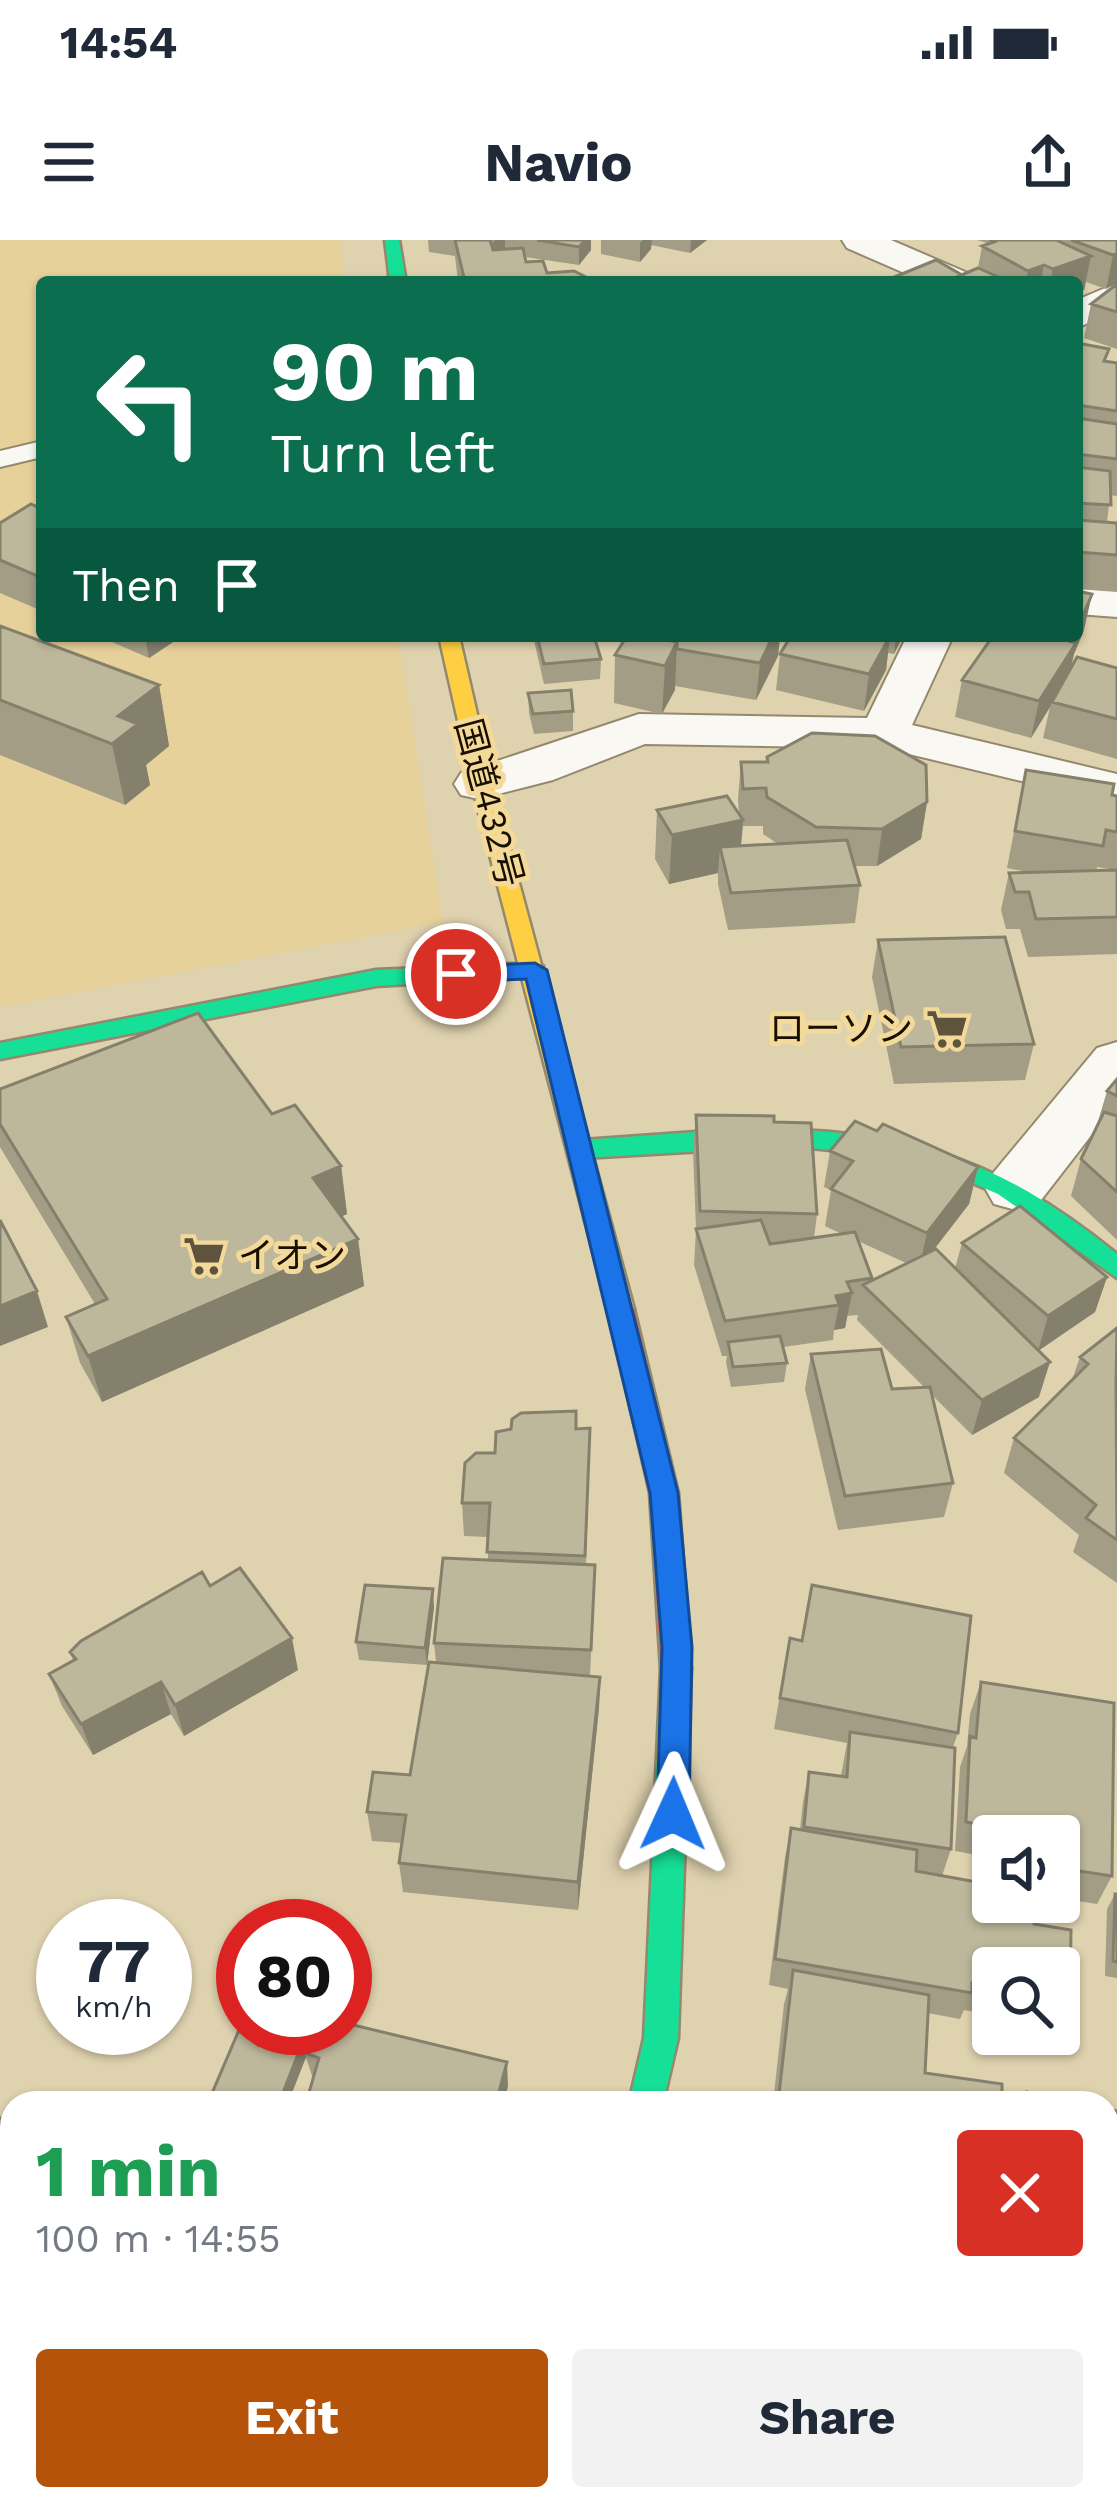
<!DOCTYPE html>
<meta charset="utf-8">
<style>
body{margin:0;font-family:"Work Sans","Noto Sans JP",sans-serif;background:#f2f2f3;color:#1f2937;height:100vh;display:flex;flex-direction:column;font-size:45px;white-space:nowrap}
*{box-sizing:border-box;margin:0}
p{font-size:39px;color:#747a83}
.icon{flex:none;width:66px;height:66px;fill:none;stroke:currentColor;stroke-width:2;stroke-linecap:round;stroke-linejoin:round}
.map{position:relative;flex:1;overflow:hidden}
.sheet{position:absolute;left:0px;top:1851px;width:1119px;height:420px;display:flex;flex-direction:column;background:#fff;border-radius:36px 36px 0 0;box-shadow:0 3px 9px #0004}
.sheet>*{flex:none}
.guide{position:absolute;left:36px;top:36px;width:1047px;height:366px;border-radius:12px;box-shadow:0 3px 9px #0004;background:#0b6e4f;color:#fff;overflow:hidden}
.fabs{position:absolute;left:972px;top:1575px;display:grid;gap:24px}
.fabs a{display:grid;place-items:center;width:108px;height:108px;border-radius:12px;background:#fff;box-shadow:0 3px 9px #0004;font-size:60px}
.speed{position:absolute;left:36px;top:1659px;display:flex;gap:24px;font-size:60px;font-weight:700;text-align:center}
.speed>*{display:grid;place-content:center;width:156px;height:156px;border-radius:50%;background:#fff;box-shadow:0 3px 9px #0004;line-height:1}
.speed small{font-size:30px;font-weight:400}
.speed .limit{border:18px solid #d22;background:#fff;color:#111}
.pin{position:absolute;display:grid;place-items:center;width:102px;height:102px;color:#fff;margin:-51px;border:6px solid #fff;border-radius:50%;box-shadow:0 3px 12px #0007}
.me{position:absolute;width:132px;margin:-66px;rotate:1deg;stroke-linejoin:round;filter:drop-shadow(0 0 9px #0008)}
.turn{display:flex;align-items:center;gap:42px;height:252px;padding:0 36px;font-size:54px}
.turn .icon{width:156px;height:156px;stroke-width:2.5}
.turn b{display:block;font-size:84px;line-height:102px}
.then{display:flex;align-items:center;height:114px;padding:0 36px;background:#0003;gap:24px;font-size:45px}
.round{display:grid;place-items:center;flex:none;width:126px;height:126px;border-radius:12px;background:#f2f2f3}
.summary{display:flex;align-items:center;justify-content:space-between;height:204px;padding:0 36px}
h1{font-size:72px;font-weight:700;line-height:90px;color:#1e9e55}
.action{display:flex;gap:24px;margin-top:auto;padding:24px 36px}
.action a{flex:1;height:138px;border-radius:12px;background:#b45309;color:#fff;font-size:48px;font-weight:700;line-height:138px;text-align:center}
.action a+a{background:#f2f2f3;color:#1f2937}
.status{display:flex;justify-content:space-between;align-items:center;height:84px;padding:0 60px;background:#fff;direction:ltr}
.status svg{height:33px;fill:currentColor}
header{display:flex;justify-content:space-between;align-items:center;height:156px;padding:0 36px;background:#fff;font-size:54px;font-weight:700}
.map>svg:first-child{display:block}
.built{fill:#e7d19b}
.lines{fill:none;stroke-linecap:round;stroke-linejoin:round}
.lane-casing{stroke:#94896e;stroke-width:4}
.street-casing{stroke:#94896e;stroke-width:4}
.fast-casing{stroke:#94896e;stroke-width:5}
.slow-casing{stroke:#94896e;stroke-width:5}
.jam-casing{stroke:#94896e;stroke-width:5}
.lane{fill:#faf8f3;fill-rule:evenodd}
.street{fill:#faf8f3;fill-rule:evenodd}
.fast{fill:#16e098;fill-rule:evenodd}
.slow{fill:#ffcf43;fill-rule:evenodd}
.jam{fill:#f24e42;fill-rule:evenodd}
.wall{fill:#a39d85;fill-rule:evenodd}
.shaded-wall{fill:#84806c}
.building{fill:#bdb79b;stroke:#84806c;stroke-width:3}
.route{fill:#1a73e8;stroke:#114b97;stroke-width:3}
.labels{text-anchor:middle;dominant-baseline:central;stroke-width:10;stroke-linejoin:round;paint-order:stroke}
.street-label{font-size:36px;fill:#180f00;stroke:#f3da9b}
.poi-label{font-size:36px;fill:#180f00;stroke:#f3da9b;text-anchor:end}
</style>
<div class="status"><b>14:54</b><svg viewBox="0 0 49 12"><path d="M0 12V9h3v3zM5 12V6h3v6zM10 12V3h3v9zM15 12V0h3v12zM26 1h20v11H26zM47 4h2v5h-2z"/></svg></div>
<header><svg class="icon" aria-label="menu" viewBox="0 0 24 24"><path d="M4 6h16M4 12h16M4 18h16"/></svg>Navio<svg class="icon" aria-label="share" viewBox="0 0 24 24"><path d="M12 15V3M7 8l5-5 5 5M5 13v7h14v-7"/></svg></header>
<div class="map">
<svg width="1117" height="2271" viewBox="0 0 1117 2271">
<rect width="100%" height="100%" fill="#dfd2af"/>
<path class="built" d="M0,0H340L345,42H42V396H398L443,682L0,767Z"/>
<g class="lines">
<g class="lane-casing">
<path id="lane" d="M42,201V217L0,227V211Z
M246,2259H327L332,2271H251Z"/>
</g>
<g class="street-casing">
<path id="street" d="M842,0H891L970,34L976,42H925L847,8Z
M1117,43V70L1077,88V60Z
M1077,346L1117,349V377L1077,374Z
M907,396H953L912,485L1117,534V564L884,508L645,504L553,540L479,559L461,555L454,544L461,533L639,474L867,478Z
M1117,802V862L1038,964L1016,970L994,964L985,948L994,932L1097,808Z"/>
</g>
<g class="fast-casing">
<path id="fast" d="M385,0H399L406,42H390Z
M535,723L543,726V736L376,746L0,819V803L376,730Z
M738,889C897,888 992,912 1117,1014V1038L998,954L935,927L892,916L790,906L583,918L571,909L583,900Z
M676,1416L687,1420L691,1429L678,1798L663,1863H629L644,1798L661,1429L665,1420Z
M492,2259H531L527,2271H487Z"/>
</g>
<g class="slow-casing">
<path id="slow" d="M439,396H459L498,565L634,1069L621,1079L608,1069L477,565Z"/>
</g>
<g class="jam-casing">
<path id="jam" d="M621,1059L634,1069L678,1253L691,1429L687,1438L676,1442L665,1438L661,1429L650,1253L608,1069Z"/>
</g>
<use href="#lane" class="lane"/>
<use href="#street" class="street"/>
<use href="#fast" class="fast"/>
<use href="#slow" class="slow"/>
<use href="#jam" class="jam"/>
</g>
<path class="wall" d="M428,0H591V10L579,25L525,17L526,22L547,33L596,42H458L455,16L429,12Z
M601,0H707L690,13L651,5V9L640,22L601,14Z
M977,0H1117L1106,49L1086,42L1084,50L1077,52V42H891L892,38L962,35L978,28L982,6L987,3Z
M1117,44V109L1084,98L1091,64Z
M1077,103L1106,121L1117,123V256L1110,255L1107,282L1117,283V352L1077,349Z
M42,269V371L0,353V283Z
M1077,351L1084,390L1074,414L1070,429L1117,428V519L1043,498L1050,467L1031,498L955,477L962,440L993,396H1077Z
M0,386L159,445L169,506L146,525L150,545L125,565L0,515Z
M98,396H182L149,418Z
M533,396H594L601,419L600,439L544,444Z
M780,396L778,416L756,460L675,446L662,474L614,463L615,415Z
M791,396H903L894,414L888,413L886,430L864,471L776,450L780,414Z
M528,453L573,471V491L534,494L529,473Z
M741,522L927,562L921,599L877,626H855L860,645L855,683L728,690L718,644V633L669,644L655,619L657,570L739,574L738,559ZM743,586H763V594L778,604L741,606Z
M1026,530L1117,556V630L1097,627L1096,631L1117,630V714L1028,717L1020,689H1006L1001,670L1009,633H1032L1007,628Z
M878,700L1034,804L1025,840L894,844L872,737Z
M1117,839V1000L1071,956L1081,919L1096,888L1107,851Z
M0,849L272,874L341,926L347,974L342,976L358,999L364,1046L102,1162L80,1123L66,1077L95,1064L0,907Z
M696,875L774,882L817,974L814,998L842,994L825,986L831,950L824,947L830,911L877,891L978,927L969,964L934,1009L955,1028L962,1003L1107,1037L1095,1072L1038,1111L1039,1157L972,1195L932,1155L953,1243L944,1277L838,1290L805,1149L811,1114L892,1149L924,1147L857,1080L858,1075L847,1076L845,1088L834,1090L833,1100L783,1107L787,1123L784,1142L731,1147L726,1122L727,1116H722L694,1025L696,989L693,911ZM858,1001L906,1023L872,1041Z
M1117,1088V1343L1073,1312L1079,1295L1004,1233L1014,1198L1072,1140L1080,1117Z
M590,1188L586,1325H595L590,1436L600,1437L599,1468L578,1670L403,1652L399,1623L402,1603L372,1601L367,1572L410,1535L436,1422L434,1403L488,1320V1297L464,1296L462,1263L495,1213L576,1189Z
M812,1345L971,1376L958,1493L953,1507L955,1508L951,1609L942,1636L974,1641L977,1615L955,1611L960,1527L967,1506L970,1474L981,1442L1114,1463L1112,1636L1097,1664L1059,1658V1596H993V1662H1034V1684L1071,1690L1070,1761L1059,1781V1728H993V1775L964,1770L960,1779L928,1773L925,1833L1002,1844V1863H773L784,1764L788,1749L769,1745L785,1617L791,1588L800,1590L803,1562L809,1532L841,1536L847,1503L774,1489L790,1398L802,1401Z
M210,1346L298,1430L184,1496L171,1474L93,1515L62,1466L49,1434L73,1420L70,1412Z
M434,1367L427,1425L359,1420L356,1402Z
M1115,1654H1117V1738L1105,1736L1107,1669Z
M305,1796L308,1806L508,1846L313,1839L306,1817L288,1863H218L213,1851L258,1805Z
M1107,1869L1117,1871V2148L1107,2146Z
M355,2259H394L390,2271H382Z
M619,2259H979L976,2271H854L847,2268L846,2271H617Z
M1007,2259H1107L1117,2271H1005Z"/>
<path class="shaded-wall" d="M495,0H505V8L491,23V5Z
M583,0H591V10L579,25V7Z
M643,0H652L651,9L640,22V3Z
M691,0H707L690,13Z
M1117,13V43L1106,49L1113,15Z
M1091,16L1084,50L1077,52V42H1050L1053,29Z
M1044,25L1041,42H1026L1028,31Z
M1092,354L1084,390L1074,414L1068,440L1052,462L1050,467L1031,498L1039,461L1074,406L1079,385Z
M145,396H182L149,418Z
M773,396H780L778,416L756,460L760,423Z
M890,396L886,430L864,471L869,434Z
M896,396H903L894,414Z
M677,402L675,450L662,474L665,426Z
M159,445L169,506L146,525L150,545L125,565L112,504L118,476Z
M927,562L921,599L877,626L882,589Z
M743,580L739,628L720,607L718,633L669,644L672,595Z
M341,926L347,974L320,986L313,938Z
M978,927L969,964L919,1029L927,993Z
M358,999L364,1046L102,1162L88,1116Z
M1107,1037L1095,1072L1038,1111L1048,1076Z
M37,1051L48,1087L0,1106V1066Z
M852,1053L845,1088L834,1090L839,1065L836,1056Z
M1050,1122L1039,1157L972,1195L982,1160Z
M433,1349L434,1367L427,1425L425,1408Z
M292,1398L298,1430L184,1496L175,1465Z
M600,1437L599,1468L578,1670V1642Z
M161,1442L171,1474L93,1515L81,1484Z
M305,1796L309,1810L305,1813L306,1817L288,1863H279Z
M507,1822L508,1846L504,1863H496Z
M0,1876L1,1877L2,1971L0,1968Z
M383,2259H394L390,2271H387Z"/>
<path class="building" d="M455,0H490L493,10L523,8L526,22L543,21L547,33L574,31L596,42H465Z
M537,0H585L579,7Z
M990,0H1056L1091,16L1053,29L1044,25L1028,31L982,6L994,2Z
M1071,0H1117V13L1113,15Z
M936,20L962,35L945,42H900L892,38Z
M978,28L1010,42H945Z
M1117,44V72L1091,64Z
M1077,103L1109,109L1104,121L1117,123V171L1077,165Z
M1077,178L1117,184V219L1077,214Z
M1077,227L1110,231L1111,265L1077,263Z
M31,264L42,269V338L0,320V283Z
M1077,280L1117,283V315L1077,312Z
M1077,351L1092,354L1079,385L1077,384Z
M0,386L159,445L118,476L138,484L112,504L0,460Z
M537,396H594L601,419L544,424Z
M627,396H648L677,402L665,426L615,415Z
M648,396H773L760,423L677,409V402Z
M791,396H890L869,434L780,414Z
M993,396H1051L1076,403L1039,461L962,440Z
M1077,417L1117,428V479L1052,462Z
M571,450L573,471L533,474L528,453Z
M812,493L875,496L926,525L927,562L882,589L816,587L767,557L766,548L743,549L741,522H768L767,517Z
M1026,530L1114,544L1112,555L1117,556V592L1106,590L1103,606L1015,591Z
M727,556L743,580L672,595L657,570Z
M847,600L860,645L731,653L720,607Z
M1117,630V677L1036,679L1029,652H1015L1009,633Z
M1005,697L1034,804L901,807L878,700Z
M198,773L272,874L295,865L341,926L313,938L358,999L88,1116L66,1077L107,1059L0,884V849Z
M1117,839V856L1107,851Z
M1104,872L1117,876V952L1081,919Z
M696,875L774,876V882L811,883L817,974L700,971Z
M855,881L877,891L883,884L978,927L927,993L831,949L853,921L830,911Z
M1020,966L1107,1037L1048,1076L962,1003Z
M0,980L37,1051L0,1066Z
M761,980L770,1004L855,992L872,1038L847,1042L852,1053L836,1056L839,1065L725,1081L696,989Z
M936,1009L1050,1122L982,1160L863,1045Z
M1117,1088L1116,1143L1117,1300L1086,1278L1096,1265L1014,1198L1088,1124L1080,1117Z
M780,1096L787,1123L733,1127L728,1102Z
M881,1109L892,1149L930,1147L953,1243L845,1256L811,1114Z
M576,1171V1189L590,1188L585,1316L487,1312L490,1263H462L465,1223L476,1213H495L496,1192L511,1189L512,1179L521,1173Z
M443,1318L595,1325L591,1410L434,1403Z
M240,1328L292,1398L175,1465L161,1442L81,1484L49,1434L76,1419L70,1412L81,1401L202,1332L210,1346Z
M365,1345L433,1349L425,1408L356,1402Z
M812,1345L971,1376L958,1493L780,1458L790,1398L802,1401Z
M429,1422L600,1437L578,1642L399,1623L406,1575L367,1572L373,1532L410,1535Z
M981,1442L1114,1463L1112,1636L1059,1628V1596H993V1618L985,1616L989,1586L966,1582L970,1496L976,1498Z
M850,1492L955,1508L951,1609L804,1587L809,1532L847,1537Z
M791,1588L917,1610L916,1631L993,1645V1662H1034V1684L1071,1690L1070,1761L1059,1759V1728H993V1747L972,1743V1753L775,1719Z
M1115,1654H1117V1722L1113,1721Z
M793,1730L929,1755L925,1833L1002,1844V1863H778Z
M345,1783L507,1822L496,1863H306L319,1818L305,1813L315,1788H345Z
M264,1788H286L305,1796L279,1863H232L213,1851L239,1790L258,1805Z
M1027,1852L1078,1863H1026Z
M1107,1869L1117,1871V2120L1107,2117Z
M1107,2222L1117,2226V2271H1017L1019,2259H1107Z
M173,2259L191,2271H157Z
M203,2259H224L245,2271H199Z
M849,2259L846,2271H645L618,2260Z
M881,2259H979L976,2271H908Z"/>
<path class="route" d="M535,723L547,730L678,1253L692,1407L689,1574L685,1584L673,1589L662,1584L657,1574L662,1407L650,1253L526,739L456,742L444,734L456,727Z"/>
<defs>
<g id="supermarket-bare" transform="scale(3.24)"><path d="M-6-5.5h2.5l.6 2H6L4.5 2H-2.5L-4.4-4H-6ZM-1.5 3.2a1.3 1.3 0 1 0 .1 0ZM3 3.2a1.3 1.3 0 1 0 .1 0Z" fill="#5e533d" stroke="#f3da9b" stroke-width="2.5" paint-order="stroke"/></g>
</defs>
<g fill-rule="evenodd">
<use href="#supermarket-bare" x="947" y="789"/>
<use href="#supermarket-bare" x="204" y="1016"/>
</g>
<g class="labels">
<g class="street-label">
<text transform="translate(489 563) rotate(75)">国道432号</text>
</g>
<g class="poi-label">
<text x="913" y="789">ローソン</text>
<text x="238" y="1016" text-anchor="start">イオン</text>
</g>
</g>
</svg>
<div class="fabs">
<a><svg class="icon" aria-label="sound" viewBox="0 0 24 24"><path d="M4 9h4l5-4v14l-5-4H4zM17 9q2 3 0 6"/></svg></a>
<a><svg class="icon" aria-label="search" viewBox="0 0 24 24"><circle cx="10" cy="10" r="6"/><path d="M15 15l6 6"/></svg></a>
</div>
<div class="speed"><div>77<small>km/h</small></div><div class="limit">80</div></div>
<div class="pin" style="left:456px;top:734px;background:#d93025"><svg class="icon" aria-label="arrive" viewBox="0 0 24 24"><path d="M6 21V4h12l-3 4 3 4H6"/></svg></div>
<svg class="me" style="left:673px;top:1574px" viewBox="-20 -20 40 40"><path d="M0-17L14 15 0 8-14 15z" fill="#1a73e8" stroke="#fff" stroke-width="4"/></svg>
<div class="guide">
<div class="turn"><svg class="icon" aria-label="left" viewBox="0 0 24 24"><path d="M17 20v-9H6M10 6l-5 5 5 5"/></svg><div><b>90 m</b>Turn left</div></div>
<div class="then">Then<svg class="icon" aria-label="arrive" viewBox="0 0 24 24"><path d="M6 21V4h12l-3 4 3 4H6"/></svg></div>
</div>
<section class="sheet">
<div class="summary"><div><h1>1 min</h1><p>100 m · 14:55</p></div><a class="round" style="background:#d93025;color:#fff"><svg class="icon" aria-label="close" viewBox="0 0 24 24"><path d="M6 6l12 12M18 6L6 18"/></svg></a></div>
<div class="action"><a>Exit</a><a>Share</a></div>
</section>
</div>
